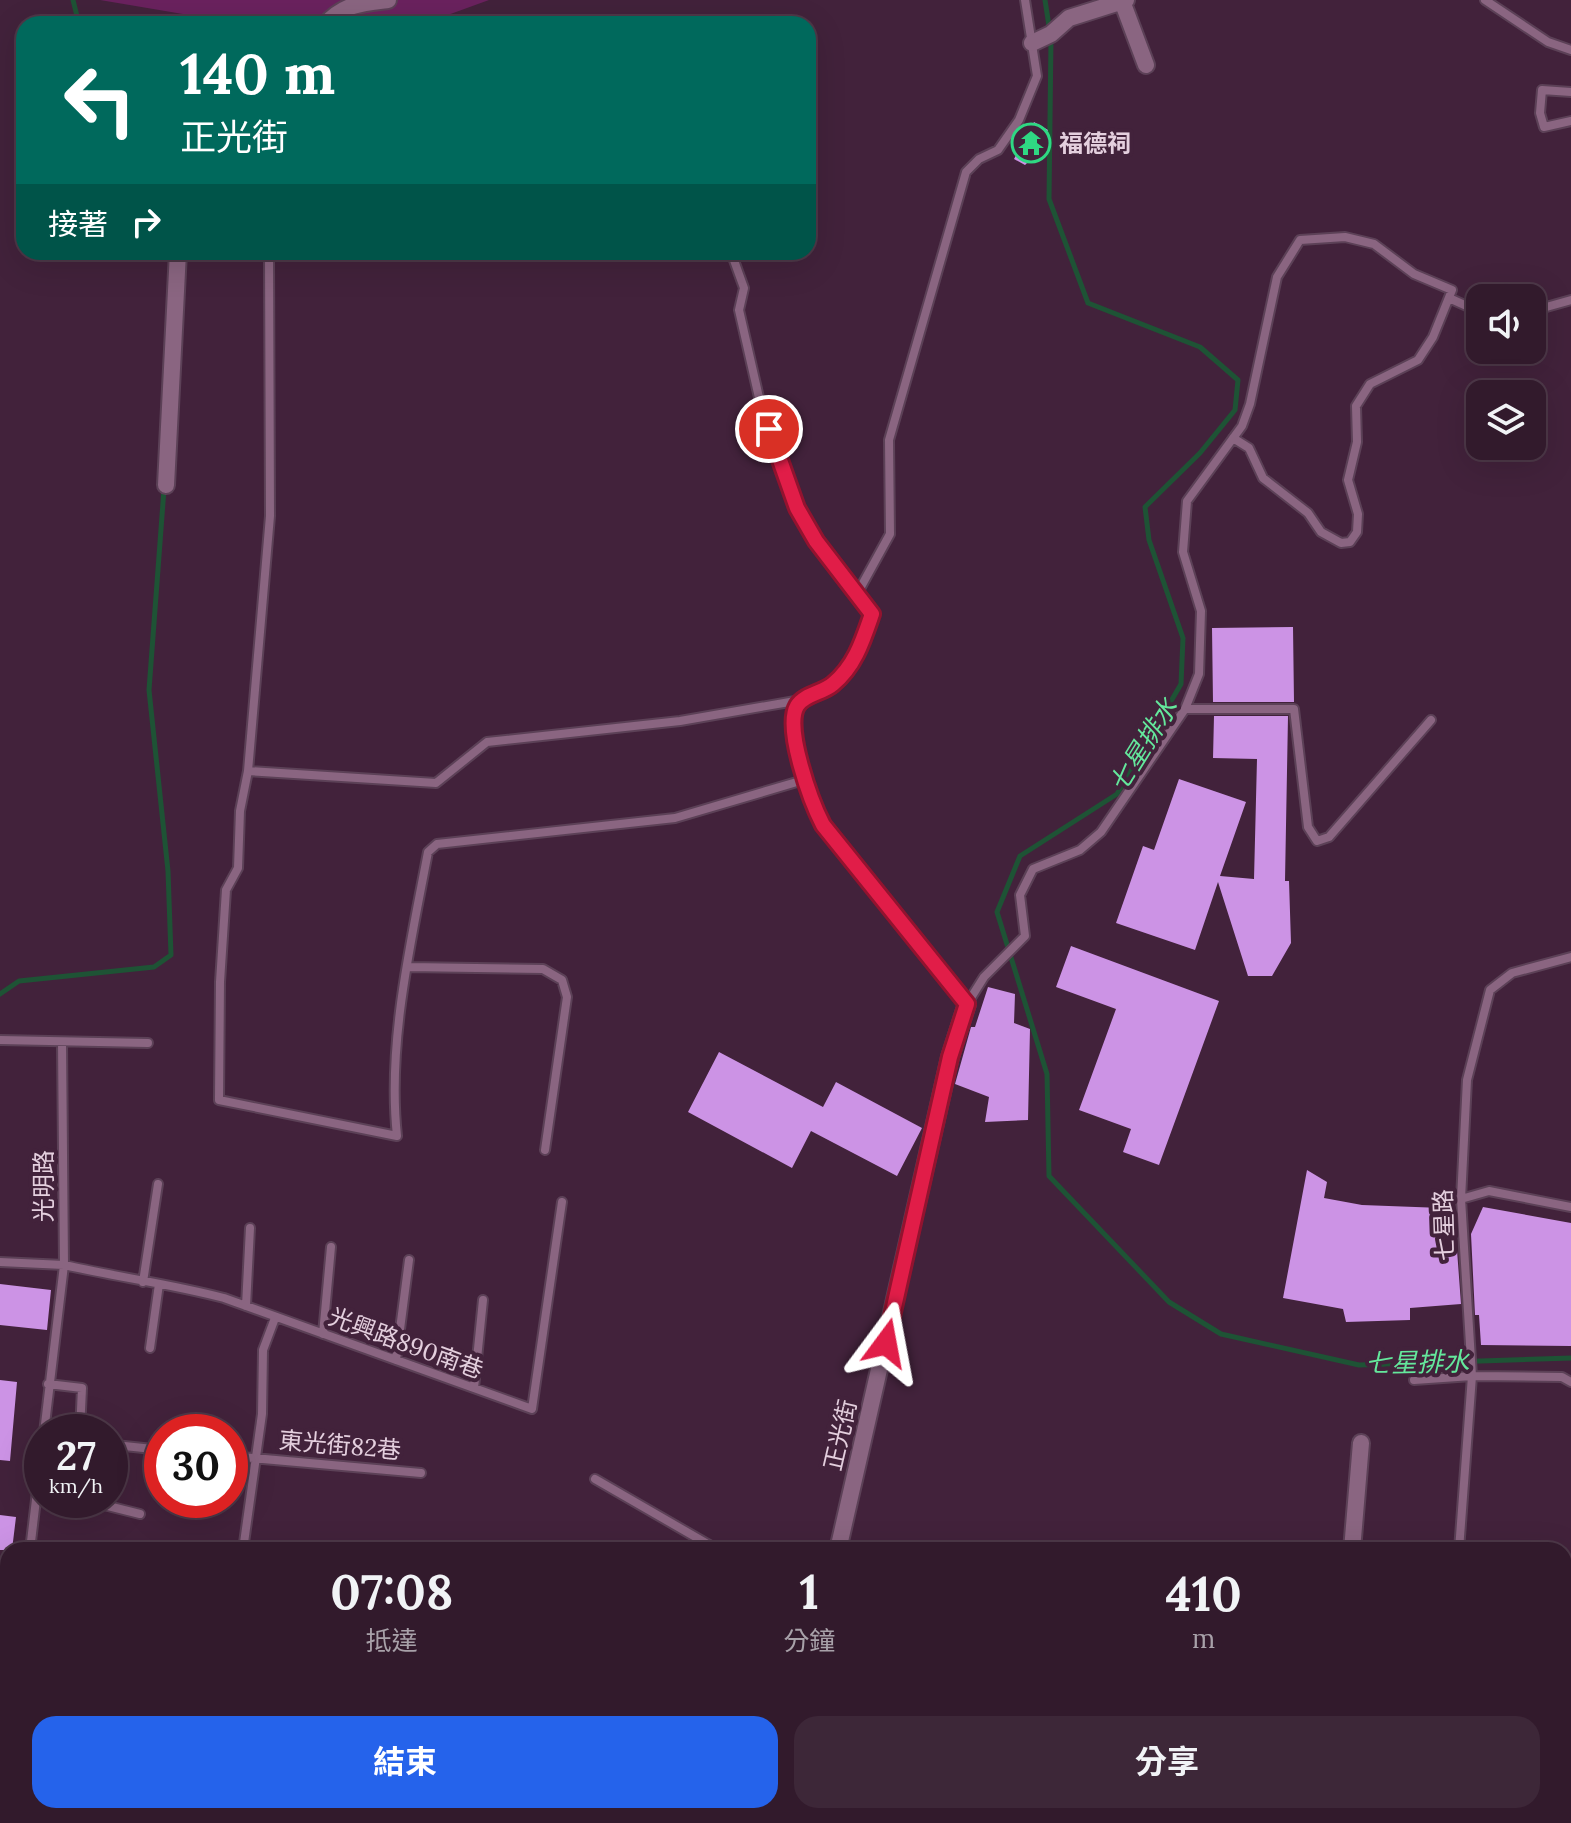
<!DOCTYPE html>
<html lang="zh-TW">
<meta charset="utf-8">
<style>
body{margin:0;font-family:Lora,"Noto Sans TC",serif;background:#3d2738;color:#f1f3f6;height:100vh;display:flex;flex-direction:column;font-size:30px;white-space:nowrap}
*{box-sizing:border-box;margin:0}
p{font-size:26px;color:#a8a1a9}
.icon{flex:none;width:44px;height:44px;fill:none;stroke:currentColor;stroke-width:2;stroke-linecap:round;stroke-linejoin:round}
.map{position:relative;flex:1;overflow:hidden}
.panel{position:absolute;left:0px;top:1542px;width:1572px;height:282px;display:flex;flex-direction:column;background:#321a2c;border-radius:24px 24px 0 0;box-shadow:0 8px 32px #0002,0 0 0 2px #4d3848}
.panel>*{flex:none}
.top-card{position:absolute;left:16px;top:16px;width:800px;height:244px;border-radius:24px;box-shadow:0 8px 32px #0002,0 0 0 2px #4d3848;background:#00695c;color:#fff;overflow:hidden}
.fabs{position:absolute;left:1466px;top:284px;display:grid;gap:16px}
.fabs a{display:grid;place-items:center;width:80px;height:80px;border-radius:16px;background:#321a2c;box-shadow:0 8px 32px #0002,0 0 0 2px #4d3848;font-size:40px}
.speed{position:absolute;left:24px;top:1414px;display:flex;gap:16px;font-size:40px;font-weight:700;text-align:center}
.speed>*{display:grid;place-content:center;width:104px;height:104px;border-radius:50%;background:#321a2c;box-shadow:0 8px 32px #0002,0 0 0 2px #4d3848;line-height:1}
.speed small{font-size:20px;font-weight:400}
.speed .limit{border:12px solid #d22;background:#fff;color:#111}
.pin{position:absolute;display:grid;place-items:center;width:68px;height:68px;color:#fff;margin:-34px;border:4px solid #fff;border-radius:50%;box-shadow:0 2px 8px #0007}
.me{position:absolute;width:88px;margin:-44px;rotate:13deg;stroke-linejoin:round;filter:drop-shadow(0 0 6px #0008)}
.turn{display:flex;align-items:center;gap:28px;height:168px;padding:0 32px;font-size:36px}
.turn .icon{width:104px;height:104px;stroke-width:2.5}
.turn b{display:block;font-size:56px;line-height:68px}
.then{display:flex;align-items:center;height:76px;padding:0 32px;background:#0003;gap:16px;font-size:30px}
.eta{display:flex;justify-content:space-evenly;align-items:center;height:136px;text-align:center}
.eta b{font-size:48px;font-weight:700;line-height:56px}
.button{display:flex;gap:16px;margin-top:auto;padding:16px 32px}
.button a{flex:1;height:92px;border-radius:24px;background:#2563eb;color:#fff;font-size:32px;font-weight:700;line-height:92px;text-align:center}
.button a+a{background:#3d2738;color:#f1f3f6}
.map>svg:first-child{display:block}
.green{fill:#6a225e}
.lines{fill:none;stroke-linecap:round;stroke-linejoin:round}
.stream{stroke:#1e5335;stroke-width:5}
.building{fill:#cc93e5}
.lane-casing{stroke:#5c4157;stroke-width:12}
.street-casing{stroke:#5c4157;stroke-width:20}
.lane{stroke:#8a6581;stroke-width:8}
.street{stroke:#8a6581;stroke-width:16}
.route-casing{stroke:#92132f;stroke-width:20}
.route{stroke:#e11d48;stroke-width:14}
.labels{text-anchor:middle;dominant-baseline:central;stroke-width:8;stroke-linejoin:round;paint-order:stroke}
.poi-label{font-size:24px;font-weight:bold;fill:#e4cfde;stroke:#42223b;text-anchor:start}
.street-label{font-size:24px;fill:#e4cfde;stroke:#42223b}
.water-label{font-size:26px;font-style:italic;fill:#64e89c;stroke:#42223b}
</style>
<div class="map">
<svg width="1571" height="1823" viewBox="0 0 1571 1823">
<rect width="100%" height="100%" fill="#42223b"/>
<path class="green" d="M100,0H489L423,24H242Z"/>
<g class="lines">
<path class="stream" d="M73,0L79,24
M1045,0L1051,39L1049,199L1088,303L1200,347L1238,380L1235,410L1200,453L1145,507L1149,540L1183,638L1181,684L1117,794L1020,856L997,912L1047,1074L1049,1176L1169,1302L1221,1334L1359,1365L1571,1358
M0,994L19,981L154,967L171,955L168,871L149,690L164,489"/>
</g>
<path class="building" d="M1034,122L1048,130L1040,144V160H1030L1025,165L1014,159Z
M1293,627L1294,702H1213L1212,628Z
M1214,716H1288L1285,881H1289L1291,943L1272,976H1248L1218,882L1195,950L1116,923L1143,846L1154,850L1179,779L1246,802L1220,876L1254,879L1257,759L1213,758Z
M1071,946L1219,1001L1159,1165L1123,1152L1131,1129L1079,1110L1116,1009L1056,987Z
M988,987L1015,994L1014,1023L1030,1029L1028,1120L985,1122L989,1097L955,1084L971,1027H975Z
M719,1052L823,1107L836,1082L922,1128L897,1176L811,1131L792,1168L688,1112Z
M1307,1170L1327,1182L1324,1198L1362,1205L1442,1208L1445,1250H1457L1461,1304L1410,1308V1320L1346,1322L1343,1309L1283,1298Z
M1483,1207L1571,1223V1346L1481,1345L1479,1315H1475L1471,1234Z
M0,1284L51,1290L47,1330L0,1325Z
M0,1380L17,1382L10,1461L0,1460Z
M0,1515L16,1517L12,1550H0Z"/>
<g class="lines">
<g class="lane-casing">
<path id="lane" d="M1485,0L1548,42L1571,50
M1571,92L1542,90L1540,113L1544,127L1571,121
M269,252L270,516L248,771L240,811L238,868L226,890L220,982L219,1100L397,1136C387,1044 411,942 428,852L437,844L675,818L807,779
M731,252L744,288L739,310L760,402L797,508L816,541L872,614C863,639 854,673 828,688C818,694 803,695 797,706C784,729 811,802 823,825L967,1004L984,977L1025,936L1020,895L1033,869L1080,850L1101,832L1185,709L1199,674L1201,611L1183,552L1187,501L1242,426L1250,404L1277,277L1300,240L1345,237L1374,244L1414,274L1452,290L1433,337L1418,360L1370,384L1356,406L1357,442L1348,480L1358,514L1357,532L1350,542L1341,543L1321,532L1308,513L1263,478L1249,448L1233,438
M1449,298L1480,312
M1532,311L1571,300
M857,594L890,534L889,440L966,172L979,159L998,150L1019,120L1037,76L1025,0
M1185,709H1294L1308,827L1317,841L1329,837L1431,720
M248,771L436,783L487,742L680,721L801,700
M408,967L543,969L562,980L567,997L545,1150
M0,1040L148,1043
M1461,1199L1489,1191L1571,1207
M0,1262L64,1265L62,1042
M143,1282L158,1184
M246,1306L250,1228
M323,1334L331,1247
M150,1348L159,1284
M396,1360L409,1260
M1414,1380L1472,1376L1562,1377L1571,1382
M48,1384L82,1388L80,1432
M474,1388L483,1300
M115,1445L162,1450
M230,1456L421,1473
M595,1479L718,1550
M84,1500L140,1514
M30,1550L64,1265C117,1277 171,1284 224,1298L532,1409L562,1202
M243,1550L262,1414L263,1350L275,1318
M324,1550H329
M1459,1550L1472,1376L1461,1199L1467,1080L1490,990L1512,973L1571,957
M0,1697L8,1699
M25,1823L26,1816
M172,1823L174,1816
M322,1823L323,1816L345,1822L346,1816
M1440,1823V1816"/>
</g>
<g class="street-casing">
<path id="street" d="M1122,1L1146,65
M326,24C344,4 362,3 388,0
M1032,43L1051,34L1069,18L1126,0
M166,485L178,252
M838,1550L950,1057L967,1004
M1352,1550L1361,1443
M1564,1742L1571,1648
M1174,1816V1823
M776,1823L777,1816
M912,1823L914,1816
M1331,1823V1816
M1558,1823V1816"/>
</g>
<use href="#lane" class="lane"/>
<use href="#street" class="street"/>
</g>
<g class="lines">
<g class="route-casing">
<path id="route" d="M769,429L797,508L816,541L872,614C863,640 855,666 833,684C823,693 804,694 797,706C784,728 811,802 823,825L967,1004L950,1057L886,1343"/>
</g>
<use href="#route" class="route"/>
</g>
<defs>
<g id="temple-ring" transform="scale(2)"><circle r="9.5" fill="#42223b" stroke="#2fd883" stroke-width="1.5"/><path d="M0-6L5-2H3V0L6.5 2.5H4V6H1.5V3h-3V6H-4V2.5H-6.5L-3 0V-2H-5Z" fill="#2fd883"/></g>
</defs>
<g fill-rule="evenodd">
<use href="#temple-ring" x="1031" y="143"/>
</g>
<g class="labels">
<g class="poi-label">
<text x="1059" y="143">福德祠</text>
</g>
<g class="street-label">
<text transform="translate(43 1186) rotate(-90)">光明路</text>
<text transform="translate(1444 1225) rotate(-92)">七星路</text>
<text transform="translate(406 1343) rotate(20)">光興路890南巷</text>
<text transform="translate(840 1435) rotate(-77)">正光街</text>
<text transform="translate(340 1445) rotate(5)">東光街82巷</text>
</g>
<g class="water-label">
<text transform="translate(1143 745) rotate(-58)">七星排水</text>
<text transform="translate(1417 1362) rotate(-1)">七星排水</text>
</g>
</g>
</svg>
<div class="fabs">
<a><svg class="icon" aria-label="sound" viewBox="0 0 24 24"><path d="M4 9h4l5-4v14l-5-4H4zM17 9q2 3 0 6"/></svg></a>
<a><svg class="icon" aria-label="layers" viewBox="0 0 24 24"><path d="M12 4l9 5-9 5-9-5zM3 14l9 5 9-5"/></svg></a>
</div>
<div class="speed"><div>27<small>km/h</small></div><div class="limit">30</div></div>
<div class="pin" style="left:769px;top:429px;background:#d93025"><svg class="icon" aria-label="arrive" viewBox="0 0 24 24"><path d="M6 21V4h12l-3 4 3 4H6"/></svg></div>
<svg class="me" style="left:886px;top:1343px" viewBox="-20 -20 40 40"><path d="M0-17L14 15 0 8-14 15z" fill="#e11d48" stroke="#fff" stroke-width="4"/></svg>
<div class="top-card">
<div class="turn"><svg class="icon" aria-label="left" viewBox="0 0 24 24"><path d="M17 20v-9H6M10 6l-5 5 5 5"/></svg><div><b>140 m</b>正光街</div></div>
<div class="then">接著<svg class="icon" aria-label="right" viewBox="0 0 24 24"><path d="M7 20v-9h11M14 6l5 5-5 5"/></svg></div>
</div>
<section class="panel">
<div class="eta">
<div><b>07:08</b><p>抵達</p></div>
<div><b>1</b><p>分鐘</p></div>
<div><b>410</b><p>m</p></div>
</div>
<div class="button"><a>結束</a><a>分享</a></div>
</section>
</div>
